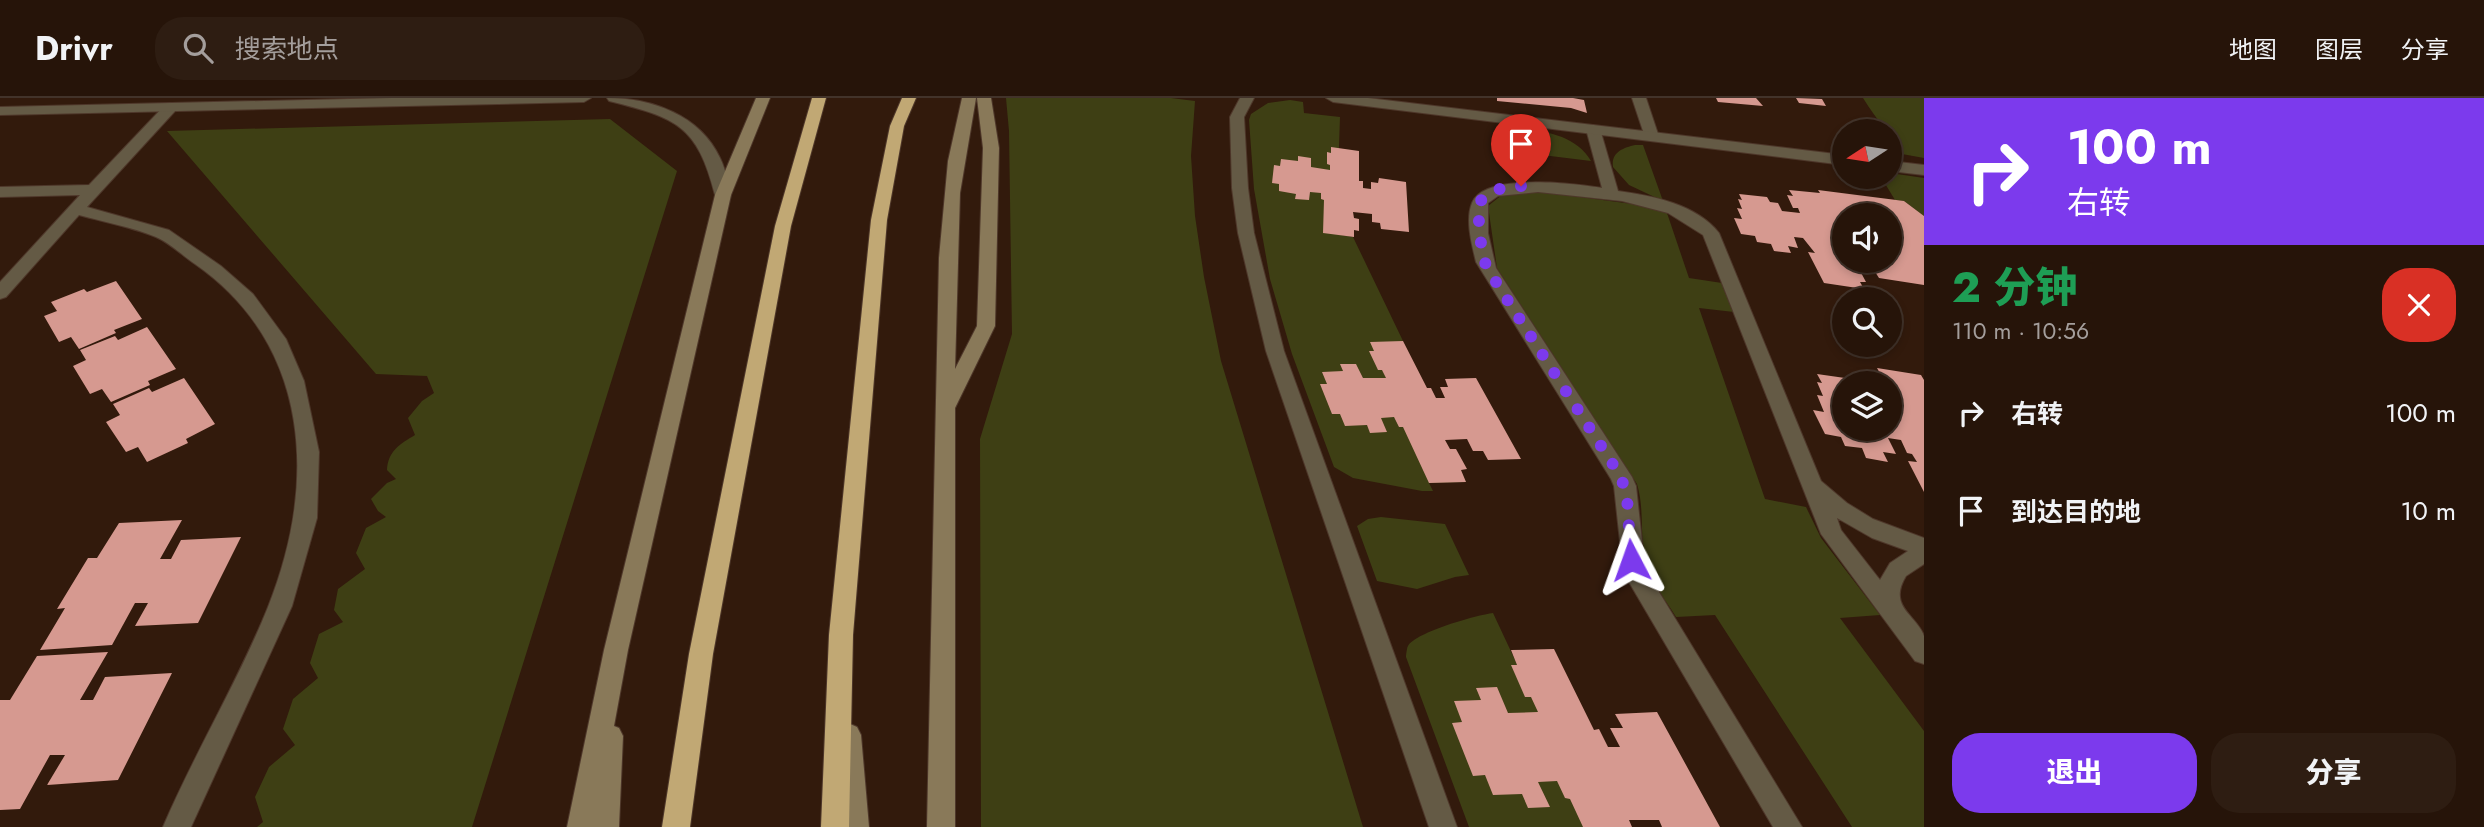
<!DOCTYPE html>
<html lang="zh">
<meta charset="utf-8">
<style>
body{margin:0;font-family:Jost,"Noto Sans SC",sans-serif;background:#2e1d12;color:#f1f3f6;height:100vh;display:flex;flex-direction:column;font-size:26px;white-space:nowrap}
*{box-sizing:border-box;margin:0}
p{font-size:23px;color:#a49e9c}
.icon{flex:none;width:38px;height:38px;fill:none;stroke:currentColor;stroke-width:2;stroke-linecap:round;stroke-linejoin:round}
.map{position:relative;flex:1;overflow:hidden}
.side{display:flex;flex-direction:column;background:#261409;width:560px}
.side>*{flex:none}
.top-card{background:#7c3aed;color:#fff;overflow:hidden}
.needle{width:46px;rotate:258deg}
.fabs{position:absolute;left:1832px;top:21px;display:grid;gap:14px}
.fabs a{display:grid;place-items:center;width:70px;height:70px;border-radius:50%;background:#261409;box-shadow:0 4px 10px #0003,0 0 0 2px #42332a;font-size:35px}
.pin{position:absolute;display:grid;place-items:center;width:60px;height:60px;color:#fff;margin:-72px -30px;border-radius:50% 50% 50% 0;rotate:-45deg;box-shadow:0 0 7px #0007}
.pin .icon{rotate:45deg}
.me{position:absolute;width:77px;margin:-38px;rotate:356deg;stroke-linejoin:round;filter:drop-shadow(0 0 5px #0008)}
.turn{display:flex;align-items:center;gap:24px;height:147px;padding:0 28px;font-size:32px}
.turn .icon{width:91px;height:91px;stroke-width:2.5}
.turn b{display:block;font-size:49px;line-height:60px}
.round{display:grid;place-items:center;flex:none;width:74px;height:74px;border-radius:28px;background:#2e1d12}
.overview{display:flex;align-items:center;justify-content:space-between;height:119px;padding:0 28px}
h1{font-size:42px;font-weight:800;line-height:52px;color:#1e9e55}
.primary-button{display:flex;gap:14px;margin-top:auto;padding:14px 28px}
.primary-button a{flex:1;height:80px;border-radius:28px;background:#7c3aed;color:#fff;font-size:28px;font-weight:800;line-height:80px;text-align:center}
.primary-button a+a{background:#2e1d12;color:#f1f3f6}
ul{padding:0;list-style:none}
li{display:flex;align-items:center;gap:21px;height:98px;padding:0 28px}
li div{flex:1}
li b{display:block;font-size:26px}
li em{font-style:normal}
header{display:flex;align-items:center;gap:42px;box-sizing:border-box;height:98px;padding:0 35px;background:#261409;border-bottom:2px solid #42332a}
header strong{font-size:33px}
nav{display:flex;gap:38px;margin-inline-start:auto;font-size:24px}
.search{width:490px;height:63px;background:#2e1d12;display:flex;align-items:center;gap:18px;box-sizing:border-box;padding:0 24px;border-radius:28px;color:#a49e9c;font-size:26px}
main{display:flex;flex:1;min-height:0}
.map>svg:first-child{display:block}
.green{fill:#3e3f14}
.building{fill:#d69990}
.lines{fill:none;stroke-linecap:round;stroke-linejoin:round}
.lane-casing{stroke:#4e372a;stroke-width:2}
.street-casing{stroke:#4e372a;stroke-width:2}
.secondary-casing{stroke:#4e372a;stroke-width:2}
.highway-casing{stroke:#4e372a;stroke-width:2}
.lane{fill:#645a45;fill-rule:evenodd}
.street{fill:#645a45;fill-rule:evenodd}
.secondary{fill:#897959;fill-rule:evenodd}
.highway{fill:#c1a874;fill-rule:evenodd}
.route{stroke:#7c3aed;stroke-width:12;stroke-dasharray:0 21.6}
</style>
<header>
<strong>Drivr</strong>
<div class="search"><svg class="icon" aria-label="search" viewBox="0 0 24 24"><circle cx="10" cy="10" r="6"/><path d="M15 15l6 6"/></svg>搜索地点</div>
<nav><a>地图</a><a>图层</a><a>分享</a></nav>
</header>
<main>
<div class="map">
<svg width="1924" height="729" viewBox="0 0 1924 729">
<rect width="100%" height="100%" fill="#321a0c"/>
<path class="green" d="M1006,0H1171L1195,3L1191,58L1195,118L1204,179L1221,263L1363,729H981L980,341L1012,236L1009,33Z
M1863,0H1924V60L1902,56C1889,36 1877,22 1863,0Z
M1290,2L1303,4L1304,15L1340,19L1336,136L1353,139L1403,243L1395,245L1466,384L1429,385L1433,393H1422L1353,380L1334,369L1292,256L1270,181L1254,91L1249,22L1251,16L1268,5Z
M610,21L677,73L472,729H257L263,724L255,699L269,669L295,647L283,631L293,601L318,580L310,565L319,536L343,524L334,512L338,491L365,471L356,455L366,430L386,419L378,413L371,401L387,385L396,381L387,372C388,353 400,346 415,337L408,320L422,303L434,295L427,278L376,276L167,33Z
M1519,30C1545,33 1577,38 1591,63L1503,52L1500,37Z
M1635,47H1643L1663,103L1629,87L1613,69C1611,54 1623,50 1635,47Z
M1890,75L1924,80V118L1904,103L1895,102L1881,79H1890Z
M1535,93L1640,107L1667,115L1689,180L1722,185L1734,214L1699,210L1765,401L1806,409L1821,440L1880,517L1840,520L1924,633V729H1852L1715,517L1676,519C1666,502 1650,484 1646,465C1639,439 1645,412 1637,386L1497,170L1488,108L1503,96Z
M1381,419L1445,426L1469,477L1455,479L1417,491L1377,483L1357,428L1368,421Z
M1493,515L1593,729H1469L1406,559C1406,557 1407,549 1408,548C1416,534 1477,517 1493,515Z"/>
<path class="building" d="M1497,0H1573L1584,2L1587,15L1571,10L1497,3Z
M1716,0H1756L1763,8L1718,4Z
M1796,0L1822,1L1826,8L1799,5Z
M1331,49L1359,53V83H1363V90L1371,91V84L1378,85L1379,80L1406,84L1409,134L1381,131L1380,125L1372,124V116L1353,114L1354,120L1359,121V133L1354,132V139L1323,135L1324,102L1321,101V95L1310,94L1309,102L1295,101L1296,96L1279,93V86L1272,85L1274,67L1280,68L1281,61L1298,63V58L1311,60V69L1330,72V67L1327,66V54L1331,55Z
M1789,92L1820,95L1818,92L1904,103L1924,118V187L1879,180L1870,166L1860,164L1890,163V117H1844V163L1858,169L1866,184H1860L1864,191L1824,185L1808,154L1815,155L1803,140L1794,139L1798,150L1788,148L1791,155L1774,153L1771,146L1757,144L1755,138L1741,136L1734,120L1742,121L1737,110L1742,111L1738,101L1742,102L1739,96L1767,99L1770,104L1778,105L1782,113L1800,115L1798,110H1793L1787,97L1793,98Z
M116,183L142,221L114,232L116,235L79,251L71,239L59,244L44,218L57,213L51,204L84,191L87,194Z
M147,229L176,271L148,283L150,287L111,304L102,291L90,296L73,268L86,262L80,252L115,238L118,242Z
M1403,243L1427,290H1431L1436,300H1445L1440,289H1448L1445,281L1476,280L1521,361L1488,362L1483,353H1473L1467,341L1445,342L1450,351H1456L1467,371L1461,372L1466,384L1429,385L1403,329H1399L1394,319L1381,320L1387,334L1370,335L1367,327L1345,328L1340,316H1332L1320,286H1327L1322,274L1343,273L1340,266H1356L1363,280H1386L1382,272H1378L1369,253H1374L1370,244Z
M1877,270L1921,277L1924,282V394L1908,363L1917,364L1912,356L1907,355L1901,342L1888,340L1896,356L1883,354L1888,364L1866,360L1862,350L1845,348L1841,339L1825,336L1813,312L1824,314L1817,297L1823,298L1817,284L1822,285L1817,276L1852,281L1854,285H1844V331H1890V304L1894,305L1890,297V285H1879L1875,278L1882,279Z
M184,280L215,326L186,341L188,345L147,364L138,349L126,354L106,324L120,317L113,306L149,290L152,294Z
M182,422L160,461H171L181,442L241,439L198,525L135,528L148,505H135L112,547L40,552L65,510L57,511L88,460H97L119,425Z
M1554,551L1594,632L1599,631L1608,649H1620L1610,630H1623L1615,616L1657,614L1720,729H1662L1659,722H1629L1632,729H1583L1570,701L1565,700L1557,683L1538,684L1550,709L1528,710L1522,696L1493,697L1485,677L1473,678L1452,625L1462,624L1454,603L1481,602L1476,590L1497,589L1508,615L1538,614L1531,599H1525L1511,567H1517L1511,552Z
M108,554L80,602H93L105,579L172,575L118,682L47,687L65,657H50L20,711L0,712V602H10L37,558Z"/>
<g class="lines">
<g class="lane-casing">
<path id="lane" d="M1632,0H1646L1659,39L1657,42L1652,43L1645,39Z
M171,5L178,9L176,12L87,109L169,132L221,168L253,196L286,241L304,283L319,354L317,420L292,508L191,729H163C195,654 238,584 268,509C317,386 312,248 195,166C183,158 170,145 156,139C132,129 104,124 79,117L6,199L0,201V184L80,97L0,99V89L89,87L166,6Z
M1593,27L1600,31L1618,93C1653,98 1696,106 1719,135L1821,383L1847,405L1873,421L1924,440V466L1906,478C1887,509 1917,517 1924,538C1924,546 1924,558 1924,566L1915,563L1821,436L1703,137L1668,115L1622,103L1538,94L1498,98L1488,105V135L1496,170L1632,379L1636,388L1645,471L1802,729H1773L1626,479L1623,472L1614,388L1611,381L1476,164C1472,147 1465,122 1472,105C1484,74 1576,86 1602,90L1586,31ZM1837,420L1872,440L1908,453L1890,465L1880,482L1841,432Z"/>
</g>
<g class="street-casing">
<path id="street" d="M391,0H591L584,4L0,17V9Z
M607,0C652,0 700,17 720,60C726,72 728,85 731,97L729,100H717L715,97C697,27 677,20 609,3Z
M1240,0H1254L1244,19L1248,90L1254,135L1284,253L1457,729H1429L1266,253L1238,135L1232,90L1230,19Z
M1326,0H1368L1844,57V67L1333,4Z
M1890,63L1924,67V77L1890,73Z"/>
</g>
<g class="secondary-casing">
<path id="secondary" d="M756,0H770L731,97L628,552L614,628L619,630L623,638L619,729H567L604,552L715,97Z
M962,0H976L960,95L955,271L977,228L983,50L977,0H991L999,50L995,228L955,310V729H927L939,160L948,63Z
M848,625L857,629L861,637L869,729H841L835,637L839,629Z"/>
</g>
<g class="highway-casing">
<path id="highway" d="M812,0H826L791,128L713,556L690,729H662L689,556L775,128Z
M902,0H916L904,28L887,122L853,537L849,729H821L829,537L871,122L890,28Z"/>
</g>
<use href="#lane" class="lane"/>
<use href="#street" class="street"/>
<use href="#secondary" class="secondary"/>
<use href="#highway" class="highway"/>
</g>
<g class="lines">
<path class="route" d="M1521,88L1499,91L1480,103L1478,113L1482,156L1487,170L1621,379L1627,399L1631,462"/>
</g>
</svg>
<div class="fabs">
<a><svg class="needle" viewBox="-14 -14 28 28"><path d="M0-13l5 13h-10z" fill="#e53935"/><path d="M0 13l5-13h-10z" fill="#a49e9c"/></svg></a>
<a><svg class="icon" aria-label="sound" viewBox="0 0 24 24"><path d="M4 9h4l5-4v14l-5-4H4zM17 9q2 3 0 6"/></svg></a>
<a><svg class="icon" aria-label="search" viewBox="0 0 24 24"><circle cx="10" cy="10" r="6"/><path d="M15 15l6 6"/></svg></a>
<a><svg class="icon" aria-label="layers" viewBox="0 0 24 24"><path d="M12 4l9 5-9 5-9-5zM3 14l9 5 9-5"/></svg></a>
</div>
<div class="pin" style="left:1521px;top:88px;background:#d93025"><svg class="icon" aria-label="arrive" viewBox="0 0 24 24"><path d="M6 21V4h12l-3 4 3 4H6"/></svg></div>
<svg class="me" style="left:1631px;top:462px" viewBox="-20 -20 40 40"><path d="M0-17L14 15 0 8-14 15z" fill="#7c3aed" stroke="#fff" stroke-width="4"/></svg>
</div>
<section class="side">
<div class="top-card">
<div class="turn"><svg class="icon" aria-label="right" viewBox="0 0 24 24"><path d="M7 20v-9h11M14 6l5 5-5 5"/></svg><div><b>100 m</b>右转</div></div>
</div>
<div class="overview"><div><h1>2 分钟</h1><p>110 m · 10:56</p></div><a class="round" style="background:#d93025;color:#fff"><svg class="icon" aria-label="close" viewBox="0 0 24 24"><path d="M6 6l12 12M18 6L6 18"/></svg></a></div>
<ul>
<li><svg class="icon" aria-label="right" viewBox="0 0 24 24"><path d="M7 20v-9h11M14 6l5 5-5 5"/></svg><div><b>右转</b></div><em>100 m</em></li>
<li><svg class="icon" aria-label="arrive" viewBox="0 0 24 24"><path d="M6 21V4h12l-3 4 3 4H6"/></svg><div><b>到达目的地</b></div><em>10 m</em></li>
</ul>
<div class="primary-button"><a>退出</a><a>分享</a></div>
</section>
</main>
